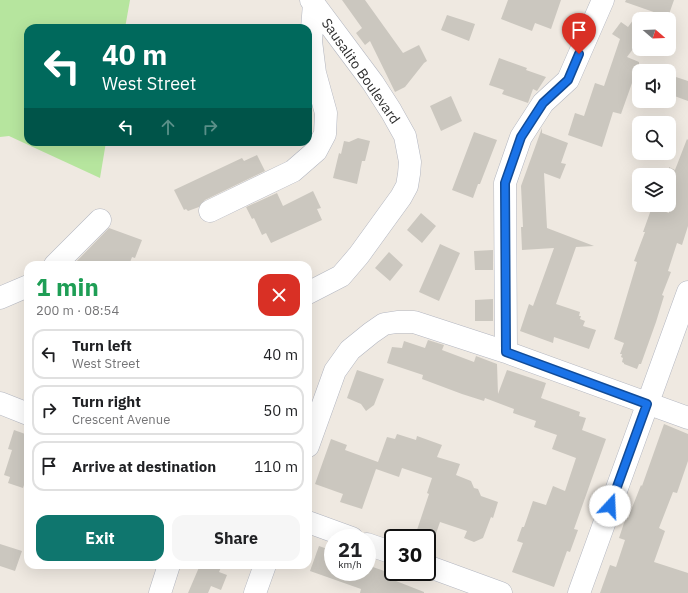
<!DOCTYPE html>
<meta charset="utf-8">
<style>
body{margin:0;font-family:"IBM Plex Sans",sans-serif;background:#f6f6f6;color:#202124;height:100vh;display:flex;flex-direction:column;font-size:15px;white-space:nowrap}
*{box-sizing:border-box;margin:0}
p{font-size:13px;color:#757577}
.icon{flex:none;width:22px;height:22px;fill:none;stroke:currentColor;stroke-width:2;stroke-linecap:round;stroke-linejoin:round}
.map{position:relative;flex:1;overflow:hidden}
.drawer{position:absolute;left:24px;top:261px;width:288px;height:308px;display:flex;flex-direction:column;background:#fff;border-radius:12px;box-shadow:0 4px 16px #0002}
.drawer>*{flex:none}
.hud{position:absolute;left:24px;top:24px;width:288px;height:122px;border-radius:12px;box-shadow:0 4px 16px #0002;background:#00695c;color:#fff;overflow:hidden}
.needle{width:26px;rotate:109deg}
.fabs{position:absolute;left:632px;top:12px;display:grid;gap:8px}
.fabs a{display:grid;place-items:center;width:44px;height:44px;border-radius:8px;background:#fff;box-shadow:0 4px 16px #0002;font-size:20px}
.speed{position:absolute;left:324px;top:529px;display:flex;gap:8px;font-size:20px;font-weight:700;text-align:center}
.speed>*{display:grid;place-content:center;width:52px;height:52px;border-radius:50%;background:#fff;box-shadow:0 4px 16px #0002;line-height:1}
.speed small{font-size:10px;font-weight:400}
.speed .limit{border:2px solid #111;border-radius:6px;background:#fff;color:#111}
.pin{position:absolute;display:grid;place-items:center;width:34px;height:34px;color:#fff;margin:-41px -17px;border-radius:50% 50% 50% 0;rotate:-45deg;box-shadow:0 0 4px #0007}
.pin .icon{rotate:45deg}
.me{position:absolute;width:44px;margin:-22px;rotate:20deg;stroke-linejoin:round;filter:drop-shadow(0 0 3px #0008)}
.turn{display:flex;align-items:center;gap:14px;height:84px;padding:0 12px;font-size:18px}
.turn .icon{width:52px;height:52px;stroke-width:2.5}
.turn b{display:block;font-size:28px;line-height:34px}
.lanes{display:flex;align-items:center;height:38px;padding:0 12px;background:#0003;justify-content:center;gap:20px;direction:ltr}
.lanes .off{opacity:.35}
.round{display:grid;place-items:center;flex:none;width:42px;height:42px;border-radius:12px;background:#f6f6f6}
.head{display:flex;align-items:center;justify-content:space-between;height:68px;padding:0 12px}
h1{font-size:24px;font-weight:700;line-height:30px;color:#1e9e55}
.cta{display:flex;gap:8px;margin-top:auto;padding:8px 12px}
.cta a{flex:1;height:46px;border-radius:12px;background:#0f766e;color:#fff;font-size:16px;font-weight:700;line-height:46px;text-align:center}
.cta a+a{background:#f6f6f6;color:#202124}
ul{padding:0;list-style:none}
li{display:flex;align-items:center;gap:12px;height:50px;margin:0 8px 6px;padding:0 4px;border:2px solid #e0e0e0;border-radius:12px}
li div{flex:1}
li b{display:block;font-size:15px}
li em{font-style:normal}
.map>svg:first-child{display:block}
.green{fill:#b6e59e}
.building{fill:#cbc7bf}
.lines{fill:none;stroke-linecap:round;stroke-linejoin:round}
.minor-casing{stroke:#b4b7c1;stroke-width:23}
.minor{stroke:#fff;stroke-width:22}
.route-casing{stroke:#114b97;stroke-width:10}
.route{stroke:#1a73e8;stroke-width:7}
.labels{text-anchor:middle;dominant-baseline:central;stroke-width:3.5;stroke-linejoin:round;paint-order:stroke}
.street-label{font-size:14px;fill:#2e2e2e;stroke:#fff}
</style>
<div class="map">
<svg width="688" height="593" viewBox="0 0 688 593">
<rect width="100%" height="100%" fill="#efe9e1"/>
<path class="green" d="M0,0H130L125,28H28V142H106L100,178L9,136L0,137Z"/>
<path class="building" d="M342,0H365L403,53L419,45L427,61L424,63L405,87L395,92L370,41L365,45L356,33L362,28Z
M508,0H561L551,29L535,23L532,31L501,19Z
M626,0H674L668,17L625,2Z
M639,12V41L627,57L639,62V85L632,83L621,114L613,112L602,147L568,135L575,113L584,116L595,83L604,86L620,39L612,34L621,22L628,27Z
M447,15L475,24L469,41L441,30Z
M499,58L527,68L526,70L546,77L537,91L533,89L528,103L502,94L504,90L489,85Z
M673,76L688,81V101L669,94V89Z
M451,96L462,121L441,131L430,106Z
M542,128V133L568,143L561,163L566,164L560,179L544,173L547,228L594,246L576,247L556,304L580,312L579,316H581L580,319L585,321L583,326L596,330L589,349L554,337L553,343L520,331L529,304L533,306L554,248L522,250L521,227H523L521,186Z
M474,132L497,140L480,184H478L473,198L452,190Z
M358,138L370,141L365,161H362L357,184L333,178L339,153L341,154L344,141L349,142Z
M687,139L688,140V226L682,245L677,243L668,271L671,272L662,295L664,296L656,322L641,364H639L637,369L624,364V363L622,362L623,358L621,357L622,354H620L624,343L614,339L637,262L634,261L645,232H643L652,207L669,213V167L675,170Z
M257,155L265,171L205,200L199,207L188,211L186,209L184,210L174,190L242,158L244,161Z
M313,191L321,208L317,209L322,220L271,243L266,233L262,235L254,218L252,219L246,207L277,193L283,206Z
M421,213L436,226L422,243L407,230Z
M109,228L142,240L135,258L132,257L129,265H73Z
M440,244L460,253L439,301L419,292Z
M493,250V270H475L474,251Z
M389,252L403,265L390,281L375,268Z
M493,299V321H475V300Z
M428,340L444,345L442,350L474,362L476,356L497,364L498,394L507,370L546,383L541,398L580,412L579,416L586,418L582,430L606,439L574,529L578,530L570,552L567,551L554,587L512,572L523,543L517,541L522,527H524L533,501L546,505L553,486L565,491L576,458L552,449L557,435L534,427L536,421L513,413L514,409L485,398L484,401L462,394L422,379L423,375L387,363L392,347L402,348L404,341L425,348Z
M357,370L384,379L374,405L366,411L361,404L347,398Z
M664,424L688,434V461L677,493L673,492L659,528L665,531L654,562L688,573V593H600L610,565L616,567L625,540L619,538L626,517L628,518L641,485L642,486Z
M14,430L28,435V483L25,482L23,488L8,483L10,477L4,475L12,450L8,449Z
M397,434L416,440L417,436L442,445L437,457L460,464L456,475L471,481L474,488L478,489L481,496L498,502L493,518L491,517L483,538L474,542L464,538L467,531L440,522L433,542L427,540V538H421L415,536L429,494L427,493L432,478L402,468L399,477L376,469L362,509L340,502L343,494L315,484L331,439L347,445L345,450L378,462L387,437L395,439Z
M0,544L22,551L15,571L0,566Z
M319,546L333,551V572H367V565L393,574L391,579L424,592V593H360L361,589L310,571Z
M200,565H222L219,572L227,575L221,590L211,586L208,593H188Z"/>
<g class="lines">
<g class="minor-casing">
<path id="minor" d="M210,211L293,171L316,151L325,134L326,113L315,73L311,41L314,4
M55,265L100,220
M308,293L341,276L359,255L401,197L407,186L409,174L410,162L405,136L391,111L373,83L311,0
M0,298L28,286
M506,352L505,183L521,137L543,103L568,80L603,0
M0,403L28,414
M308,446L335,371L350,350L371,333L384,324L397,322H414L506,352L688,418
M308,522L352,538
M367,544L393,553
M427,566L501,593
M160,593L169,565
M255,593L265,565
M579,593L688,292"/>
</g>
<use href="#minor" class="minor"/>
</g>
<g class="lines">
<g class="route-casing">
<path id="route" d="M579,54L568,80L543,103L521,137L505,183L506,352L647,404L610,506"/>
</g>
<use href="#route" class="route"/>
</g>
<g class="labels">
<g class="street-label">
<text transform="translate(361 71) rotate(55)">Sausalito Boulevard</text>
</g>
</g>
</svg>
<div class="fabs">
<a><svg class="needle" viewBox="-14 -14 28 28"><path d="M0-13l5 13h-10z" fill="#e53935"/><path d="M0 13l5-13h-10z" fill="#757577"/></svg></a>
<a><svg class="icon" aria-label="sound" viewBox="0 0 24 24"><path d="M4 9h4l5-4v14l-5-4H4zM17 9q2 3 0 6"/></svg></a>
<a><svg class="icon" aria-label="search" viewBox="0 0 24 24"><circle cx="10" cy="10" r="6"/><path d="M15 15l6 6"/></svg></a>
<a><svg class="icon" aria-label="layers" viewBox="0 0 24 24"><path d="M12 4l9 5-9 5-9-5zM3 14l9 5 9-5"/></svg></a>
</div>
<div class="speed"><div>21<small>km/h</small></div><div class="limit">30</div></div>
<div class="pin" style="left:579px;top:54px;background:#d93025"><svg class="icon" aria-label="arrive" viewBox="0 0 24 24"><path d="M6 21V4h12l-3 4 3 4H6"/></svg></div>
<svg class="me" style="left:610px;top:506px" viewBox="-20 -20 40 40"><circle r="19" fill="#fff"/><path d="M0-13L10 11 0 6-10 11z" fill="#1a73e8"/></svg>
<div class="hud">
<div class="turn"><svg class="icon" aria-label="left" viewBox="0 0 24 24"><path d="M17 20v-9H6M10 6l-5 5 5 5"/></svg><div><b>40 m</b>West Street</div></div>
<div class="lanes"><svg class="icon" aria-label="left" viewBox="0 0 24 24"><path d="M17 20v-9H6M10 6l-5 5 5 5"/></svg><svg class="icon off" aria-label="ahead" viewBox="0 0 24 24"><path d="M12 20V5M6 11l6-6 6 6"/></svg><svg class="icon off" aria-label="right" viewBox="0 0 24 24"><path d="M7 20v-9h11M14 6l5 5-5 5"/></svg></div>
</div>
<section class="drawer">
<div class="head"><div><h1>1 min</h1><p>200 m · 08:54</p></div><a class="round" style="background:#d93025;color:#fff"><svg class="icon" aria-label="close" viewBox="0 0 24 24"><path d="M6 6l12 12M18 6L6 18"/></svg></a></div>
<ul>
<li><svg class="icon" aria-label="left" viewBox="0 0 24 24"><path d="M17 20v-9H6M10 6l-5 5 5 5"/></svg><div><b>Turn left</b><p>West Street</p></div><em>40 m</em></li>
<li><svg class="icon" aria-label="right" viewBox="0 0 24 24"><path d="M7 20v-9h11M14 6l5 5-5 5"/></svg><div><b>Turn right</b><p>Crescent Avenue</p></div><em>50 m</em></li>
<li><svg class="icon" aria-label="arrive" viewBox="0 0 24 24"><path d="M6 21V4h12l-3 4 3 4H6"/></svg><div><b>Arrive at destination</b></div><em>110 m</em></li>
</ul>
<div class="cta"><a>Exit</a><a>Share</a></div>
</section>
</div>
